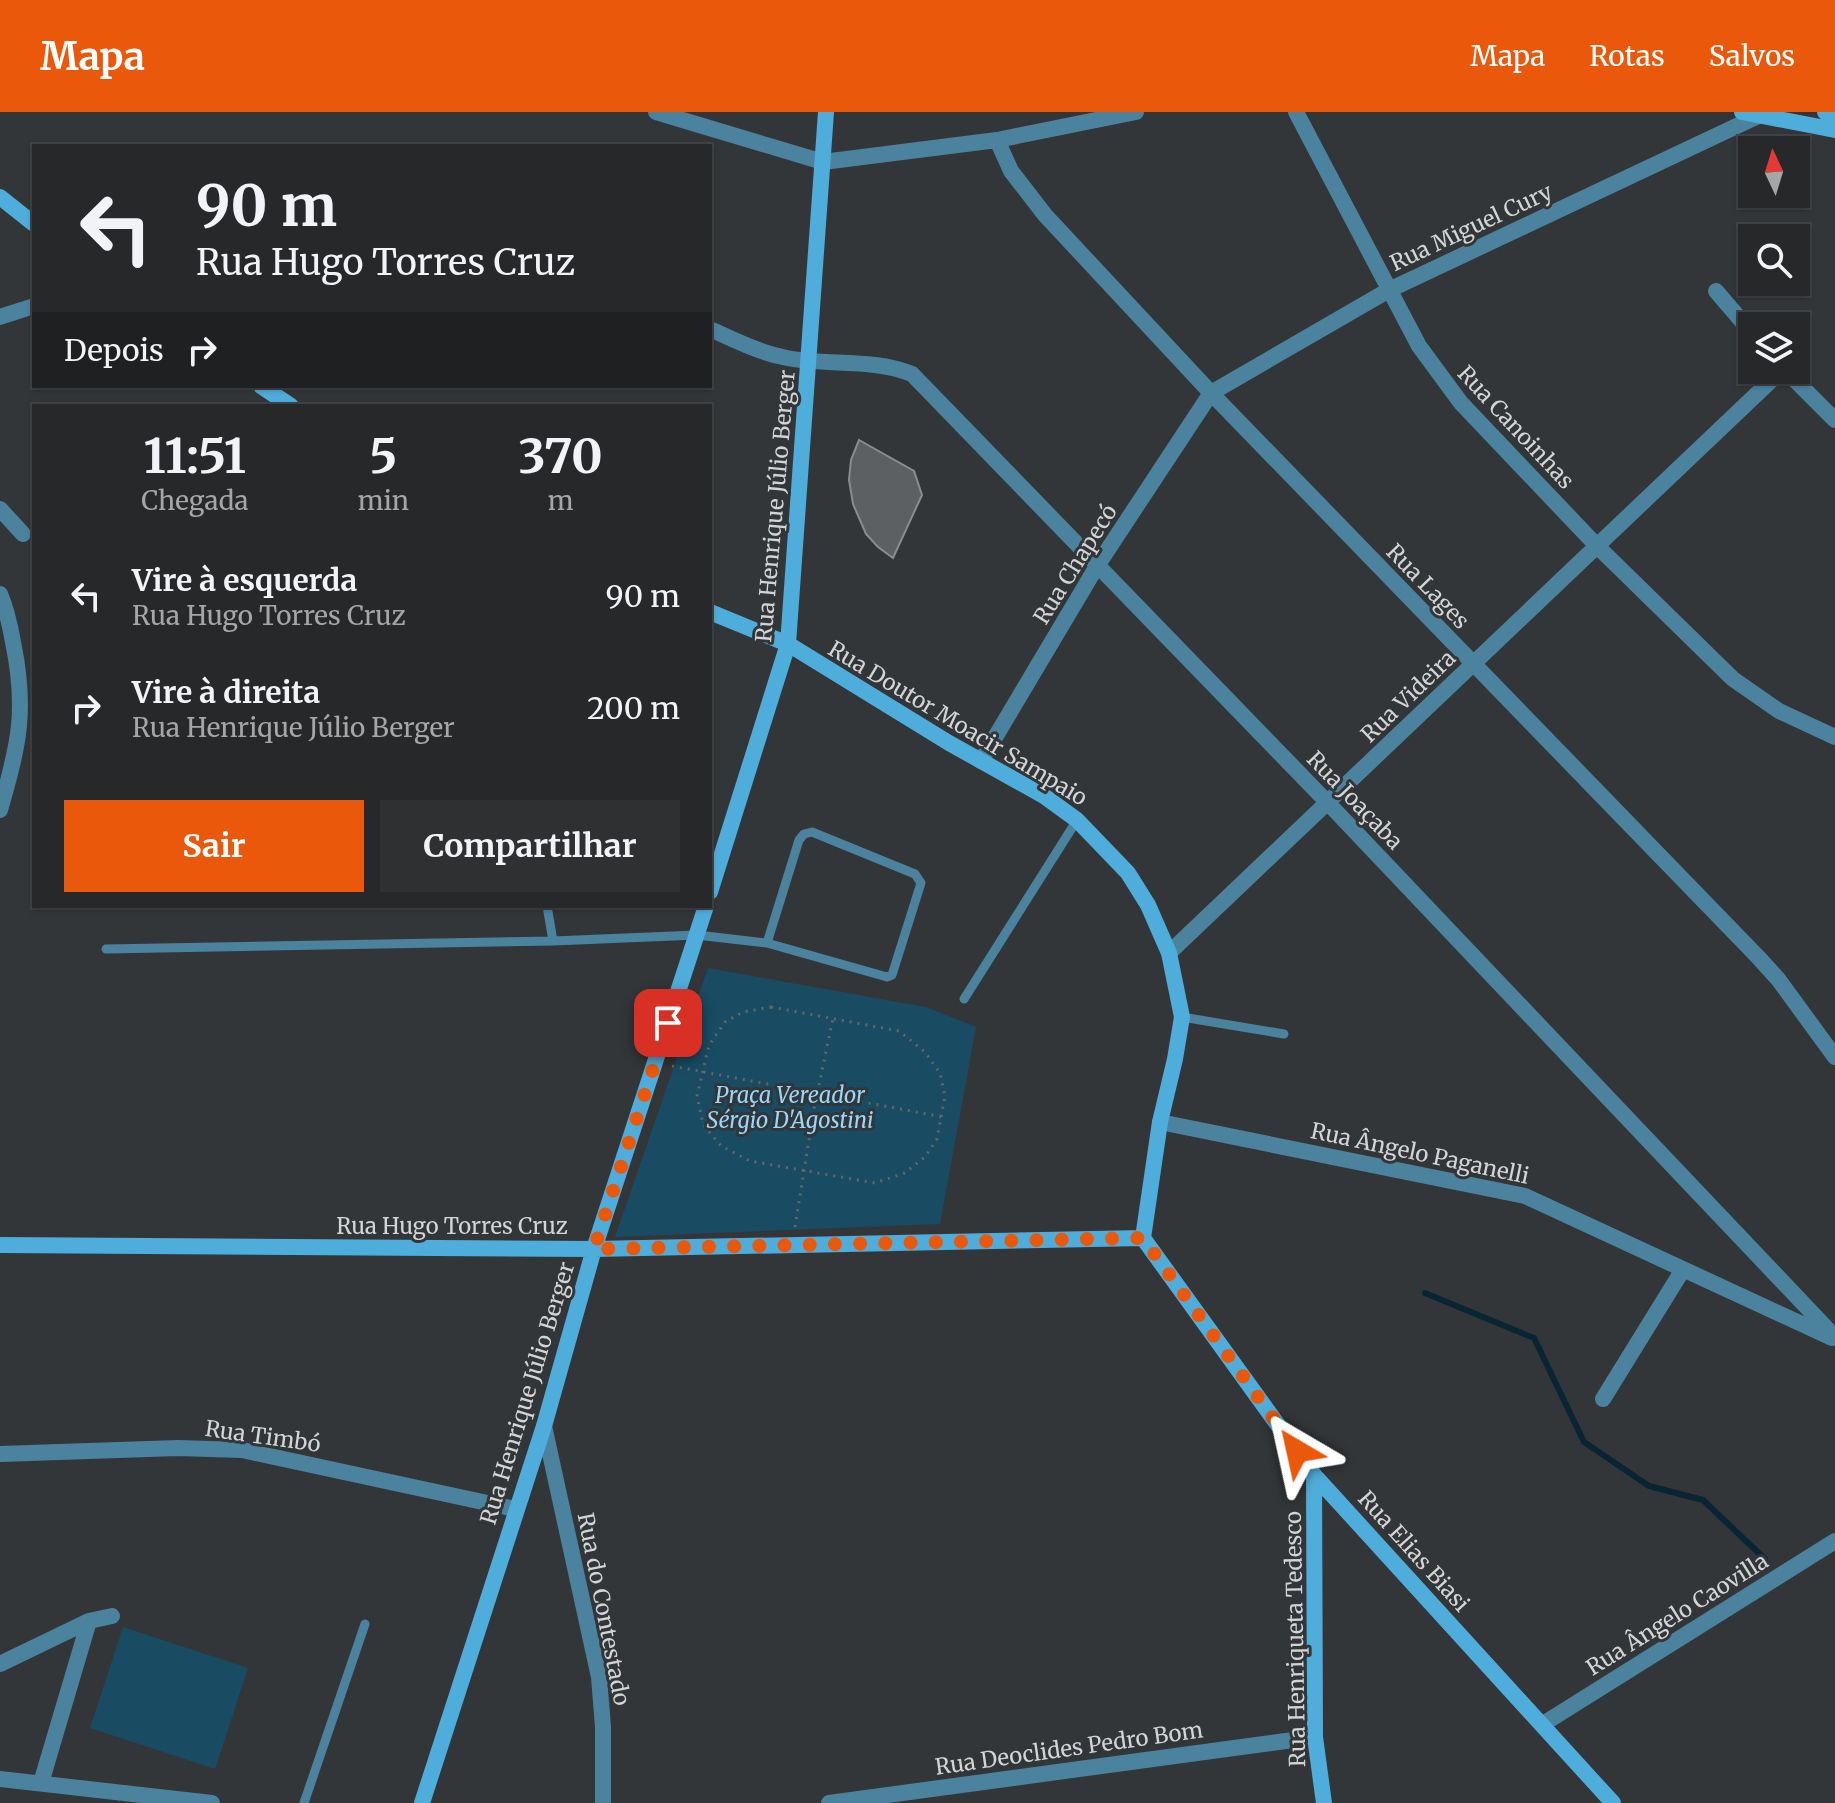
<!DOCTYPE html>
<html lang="pt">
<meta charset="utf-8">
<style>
body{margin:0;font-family:Merriweather,serif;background:#2e3032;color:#f1f3f6;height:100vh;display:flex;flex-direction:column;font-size:30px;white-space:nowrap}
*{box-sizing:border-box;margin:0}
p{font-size:26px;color:#a4a6a8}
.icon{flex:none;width:44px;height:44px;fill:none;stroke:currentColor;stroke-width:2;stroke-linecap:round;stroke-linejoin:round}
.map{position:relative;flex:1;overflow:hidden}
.panel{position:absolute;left:32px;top:292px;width:680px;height:504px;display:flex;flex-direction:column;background:#26282a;border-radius:0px;box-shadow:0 2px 6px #0004,0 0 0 2px #424447}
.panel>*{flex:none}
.top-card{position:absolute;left:32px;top:32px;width:680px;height:244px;border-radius:0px;box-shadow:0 2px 6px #0004,0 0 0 2px #424447;background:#26282a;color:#f1f3f6;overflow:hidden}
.needle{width:52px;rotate:356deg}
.fabs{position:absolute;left:1738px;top:24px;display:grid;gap:16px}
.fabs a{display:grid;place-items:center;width:72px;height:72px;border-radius:0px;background:#26282a;box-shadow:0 2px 6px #0004,0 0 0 2px #424447;font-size:40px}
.pin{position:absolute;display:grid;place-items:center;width:68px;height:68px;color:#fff;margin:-34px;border-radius:16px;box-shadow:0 4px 12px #0006}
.me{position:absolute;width:88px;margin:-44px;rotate:324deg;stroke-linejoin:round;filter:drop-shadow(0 0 6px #0008)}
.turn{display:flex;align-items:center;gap:28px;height:168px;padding:0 32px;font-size:36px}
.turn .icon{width:104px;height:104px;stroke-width:2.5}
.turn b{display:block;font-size:56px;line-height:68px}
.then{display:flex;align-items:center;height:76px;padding:0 32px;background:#0003;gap:16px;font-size:30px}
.eta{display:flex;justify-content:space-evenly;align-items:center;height:136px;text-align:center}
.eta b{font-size:48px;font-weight:700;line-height:56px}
.action{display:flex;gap:16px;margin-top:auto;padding:16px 32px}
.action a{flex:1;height:92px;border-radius:0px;background:#ea580c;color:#fff;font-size:32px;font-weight:700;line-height:92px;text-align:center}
.action a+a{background:#2e3032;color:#f1f3f6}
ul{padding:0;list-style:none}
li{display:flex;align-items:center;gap:24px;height:112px;padding:0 32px}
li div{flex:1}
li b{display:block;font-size:30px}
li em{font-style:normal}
header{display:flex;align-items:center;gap:48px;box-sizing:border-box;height:112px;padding:0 40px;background:#ea580c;color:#fff}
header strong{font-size:38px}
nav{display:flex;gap:44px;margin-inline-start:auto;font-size:28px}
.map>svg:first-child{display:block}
.green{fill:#194b63}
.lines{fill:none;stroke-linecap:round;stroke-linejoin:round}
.stream{stroke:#092432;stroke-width:6}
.building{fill:#5d6062;stroke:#8a8d8f;stroke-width:2}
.path{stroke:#646768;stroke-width:3;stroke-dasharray:2 6;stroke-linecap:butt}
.lane{stroke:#4b839f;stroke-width:9}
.street{stroke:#4b839f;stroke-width:16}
.secondary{stroke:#4faddb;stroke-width:16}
.route{stroke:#ea580c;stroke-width:14;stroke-dasharray:0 25.2}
.labels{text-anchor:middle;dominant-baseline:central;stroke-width:6;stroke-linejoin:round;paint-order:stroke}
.street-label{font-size:22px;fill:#d2d4d5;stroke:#333638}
.park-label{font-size:22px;font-style:italic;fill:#98d7fa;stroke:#333638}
</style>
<header>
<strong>Mapa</strong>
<nav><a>Mapa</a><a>Rotas</a><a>Salvos</a></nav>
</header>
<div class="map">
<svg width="1835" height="1691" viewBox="0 0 1835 1691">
<rect width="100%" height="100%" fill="#333638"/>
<path class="green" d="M708,856L926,895L976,915L940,1112L615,1125Z
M123,1515L248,1556L215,1657L90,1616Z"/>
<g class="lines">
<path class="stream" d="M1425,1181L1534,1226L1584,1330L1649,1374L1703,1388L1765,1447"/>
</g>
<path class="building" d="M859,328L914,359L922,383L893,446L878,435L866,422L853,392L849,368L851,348Z"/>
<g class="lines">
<path class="path" d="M771,895L899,919L924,939L940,961L945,984L937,1027L925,1045L905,1061L875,1071L750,1049L721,1034L703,1012L697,984L709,933L725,910L743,900Z
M672,954L943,1005
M795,1115L814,997L833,906"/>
<path class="lane" d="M547,794L553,829L697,823L767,831L887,865L892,863L921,771L915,762L812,720L804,722L799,728L767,831
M106,837L553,829
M964,887L1077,708
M1182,905L1284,922
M304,1691L365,1512"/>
<path class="street" d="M656,0L823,50L997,28L1136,0
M1296,0L1419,234L1461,291L1597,434L1733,567L1779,599L1835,625
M997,28L1011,59L1045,103L1211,281L1758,845L1778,867L1835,945
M1716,179L1752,221
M0,205L34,194
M710,217C735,228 760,241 787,246C829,254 872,246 912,262L1328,691L1835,1225
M1785,258L1835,308
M0,397L23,422
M0,482C7,498 10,513 13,530C27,598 19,632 0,698
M981,649L1097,454L1211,281L1389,178L1758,4
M1169,841L1782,258
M1160,1010L1525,1084L1832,1226
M1603,1287L1682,1159
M544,1314L599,1565L603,1615V1691
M0,1342L178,1336L242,1338L515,1397
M0,1552L89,1509L112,1504
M1543,1612L1835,1429
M0,1667L212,1691
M41,1671L89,1509
M829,1691L1315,1625"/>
<path class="secondary" d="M1742,0L1835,18
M1825,0L1835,2
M0,85L34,112
M261,274L291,294
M710,500L788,532L949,631L1044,684L1077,708L1128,761L1148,793L1169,841L1182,905L1175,947L1160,1010L1143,1126
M710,780L788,532L826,0
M1143,1126L1314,1363L1613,1691
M0,1133L594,1137L1143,1126
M1314,1363L1315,1625L1324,1691
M422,1691L544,1314L594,1137L706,794"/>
</g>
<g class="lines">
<path class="route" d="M668,911L594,1137L1143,1126L1297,1339"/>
</g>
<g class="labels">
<g class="street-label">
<text transform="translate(1471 115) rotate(-25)">Rua Miguel Cury</text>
<text transform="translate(1516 315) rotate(47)">Rua Canoinhas</text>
<text transform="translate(775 394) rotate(-85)">Rua Henrique Júlio Berger</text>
<text transform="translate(1075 452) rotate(-58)">Rua Chapecó</text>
<text transform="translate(1428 474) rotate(46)">Rua Lages</text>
<text transform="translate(1408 584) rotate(-44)">Rua Videira</text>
<text transform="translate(958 611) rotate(31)">Rua Doutor Moacir Sampaio</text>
<text transform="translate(1355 688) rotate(46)">Rua Joaçaba</text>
<text transform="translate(1420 1041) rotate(12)">Rua Ângelo Paganelli</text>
<text x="452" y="1114">Rua Hugo Torres Cruz</text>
<text transform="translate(527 1281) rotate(-73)">Rua Henrique Júlio Berger</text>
<text transform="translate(263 1324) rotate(8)">Rua Timbó</text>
<text transform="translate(1414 1439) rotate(48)">Rua Elias Biasi</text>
<text transform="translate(604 1497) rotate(79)">Rua do Contestado</text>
<text transform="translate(1677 1502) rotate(-32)">Rua Ângelo Caovilla</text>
<text transform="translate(1295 1527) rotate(-91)">Rua Henriqueta Tedesco</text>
<text transform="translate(1069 1636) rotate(-8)">Rua Deoclides Pedro Bom</text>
</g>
<g class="park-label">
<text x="790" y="983">Praça Vereador<tspan x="790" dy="25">Sérgio D'Agostini</tspan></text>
</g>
</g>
</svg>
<div class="fabs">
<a><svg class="needle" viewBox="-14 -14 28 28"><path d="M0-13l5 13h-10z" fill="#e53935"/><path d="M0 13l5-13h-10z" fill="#a4a6a8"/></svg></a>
<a><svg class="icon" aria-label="search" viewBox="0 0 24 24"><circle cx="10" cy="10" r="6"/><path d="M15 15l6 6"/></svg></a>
<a><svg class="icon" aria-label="layers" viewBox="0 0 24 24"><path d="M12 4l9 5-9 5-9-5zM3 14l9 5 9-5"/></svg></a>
</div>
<div class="pin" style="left:668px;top:911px;background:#d93025"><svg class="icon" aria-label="arrive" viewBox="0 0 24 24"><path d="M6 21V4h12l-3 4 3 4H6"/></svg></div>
<svg class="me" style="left:1297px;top:1339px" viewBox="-20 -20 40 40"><path d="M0-17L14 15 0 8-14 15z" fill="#ea580c" stroke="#fff" stroke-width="4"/></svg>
<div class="top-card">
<div class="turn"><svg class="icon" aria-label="left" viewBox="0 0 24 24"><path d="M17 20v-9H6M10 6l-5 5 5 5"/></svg><div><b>90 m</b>Rua Hugo Torres Cruz</div></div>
<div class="then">Depois<svg class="icon" aria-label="right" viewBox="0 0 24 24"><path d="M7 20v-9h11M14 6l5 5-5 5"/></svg></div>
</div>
<section class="panel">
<div class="eta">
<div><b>11:51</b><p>Chegada</p></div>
<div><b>5</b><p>min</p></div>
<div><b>370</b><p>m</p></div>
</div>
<ul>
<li><svg class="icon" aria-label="left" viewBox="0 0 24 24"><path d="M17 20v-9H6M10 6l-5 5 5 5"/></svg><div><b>Vire à esquerda</b><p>Rua Hugo Torres Cruz</p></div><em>90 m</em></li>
<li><svg class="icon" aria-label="right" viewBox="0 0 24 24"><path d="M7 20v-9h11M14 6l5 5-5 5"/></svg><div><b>Vire à direita</b><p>Rua Henrique Júlio Berger</p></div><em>200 m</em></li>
</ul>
<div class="action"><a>Sair</a><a>Compartilhar</a></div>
</section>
</div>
